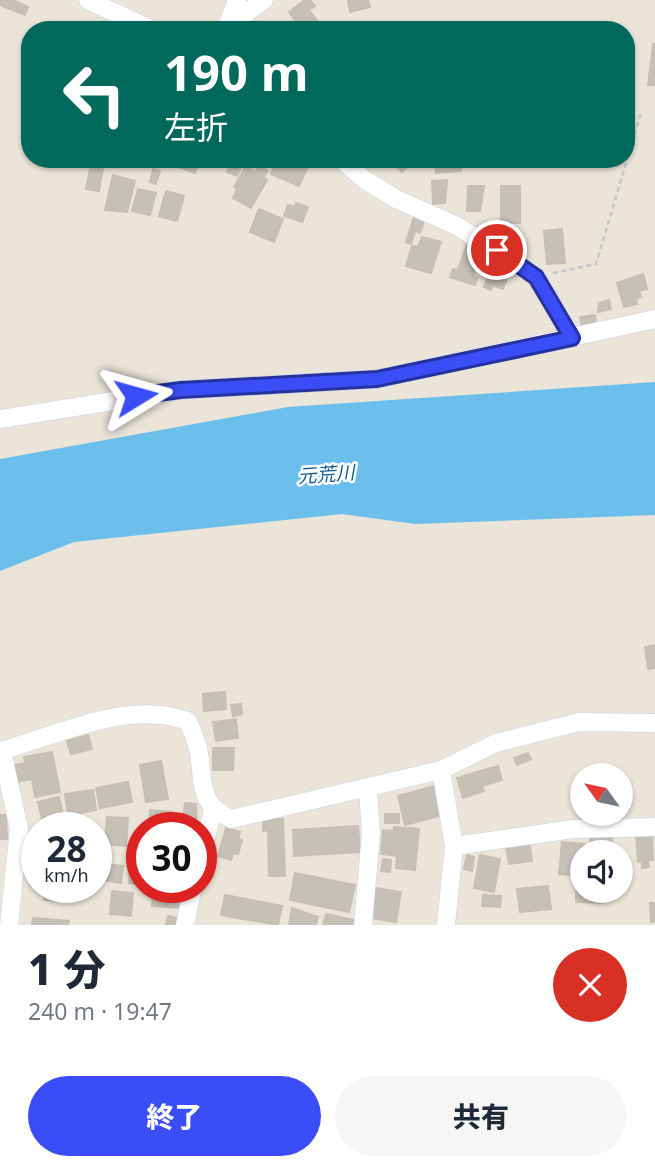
<!DOCTYPE html>
<html lang="ja">
<meta charset="utf-8">
<style>
body{margin:0;font-family:"Noto Sans","Noto Sans JP",sans-serif;background:#f6f6f7;color:#1f2937;height:100vh;display:flex;flex-direction:column;font-size:26px;white-space:nowrap}
*{box-sizing:border-box;margin:0}
p{font-size:23px;color:#747a83}
.icon{flex:none;width:38px;height:38px;fill:none;stroke:currentColor;stroke-width:2;stroke-linecap:round;stroke-linejoin:round}
.map{position:relative;height:925px;overflow:hidden}
.side{display:flex;flex-direction:column;background:#fff;flex:1}
.side>*{flex:none}
.hud{position:absolute;left:21px;top:21px;width:614px;height:147px;border-radius:28px;box-shadow:0 2px 5px #0004;background:#00695c;color:#fff;overflow:hidden}
.needle{width:46px;rotate:303deg}
.buttons{position:absolute;left:570px;top:763px;display:grid;gap:14px}
.buttons a{display:grid;place-items:center;width:63px;height:63px;border-radius:50%;background:#fff;box-shadow:0 2px 5px #0004;font-size:35px}
.speed{position:absolute;left:21px;top:812px;display:flex;gap:14px;font-size:35px;font-weight:700;text-align:center}
.speed>*{display:grid;place-content:center;width:91px;height:91px;border-radius:50%;background:#fff;box-shadow:0 2px 5px #0004;line-height:1}
.speed small{font-size:18px;font-weight:400}
.speed .limit{border:10px solid #d22;background:#fff;color:#111}
.pin{position:absolute;display:grid;place-items:center;width:60px;height:60px;color:#fff;margin:-30px;border:4px solid #fff;border-radius:50%;box-shadow:0 2px 7px #0007}
.me{position:absolute;width:77px;margin:-38px;rotate:82deg;stroke-linejoin:round;filter:drop-shadow(0 0 5px #0008)}
.turn{display:flex;align-items:center;gap:24px;height:147px;padding:0 28px;font-size:32px}
.turn .icon{width:91px;height:91px;stroke-width:2.5}
.turn b{display:block;font-size:49px;line-height:60px}
.round{display:grid;place-items:center;flex:none;width:74px;height:74px;border-radius:37px;background:#f6f6f7}
.overview{display:flex;align-items:center;justify-content:space-between;height:119px;padding:0 28px}
h1{font-size:42px;font-weight:800;line-height:52px}
.button{display:flex;gap:14px;margin-top:auto;padding:14px 28px}
.button a{flex:1;height:80px;border-radius:42px;background:#3a4df6;color:#fff;font-size:28px;font-weight:800;line-height:80px;text-align:center}
.button a+a{background:#f6f6f7;color:#1f2937}
.map>svg:first-child{display:block}
.water{fill:#6cbfeb}
.building{fill:#c5c1b9;stroke:#c5c0b3;stroke-width:2}
.lines{fill:none;stroke-linecap:round;stroke-linejoin:round}
.minor-casing{stroke:#ced0e0;stroke-width:19}
.path{stroke:#c7c7c7;stroke-width:2.5;stroke-dasharray:5 3.5;stroke-linecap:butt}
.minor{stroke:#fff;stroke-width:18}
.route-casing{stroke:#2632a0;stroke-width:18}
.route{stroke:#3a4df6;stroke-width:12}
.labels{text-anchor:middle;dominant-baseline:central;stroke-width:5;stroke-linejoin:round;paint-order:stroke}
.water-label{font-size:19px;font-style:italic;fill:#0f5b93;stroke:#fff}
</style>
<div class="map">
<svg width="655" height="925" viewBox="0 0 655 925">
<rect width="100%" height="100%" fill="#eae4d9"/>
<path class="water" d="M655,382V515L415,524L342,514L74,542L0,571V459L288,407Z"/>
<path class="building" d="M1,0H13L28,7L25,15L0,5Z
M305,0H310L315,6L309,10L324,30H302L289,12Z
M368,0L370,7L350,12L348,1Z
M653,44H655V85H648Z
M92,159L104,161L99,191L86,189Z
M184,159H200L195,173L181,168Z
M233,159L244,160L237,176L227,172Z
M277,159H297L309,164L299,186L271,174Z
M388,159H414L402,172Z
M435,159H460L461,171L436,173Z
M246,166L255,172L259,166L268,171L264,177L267,180L251,208L233,198L237,189L234,187Z
M153,169L160,171L156,184L150,182Z
M113,175L135,181L127,212L105,210Z
M447,180L445,203L433,204L432,181Z
M468,186H484L480,211H467Z
M501,186H520V223H501Z
M138,189L156,193L150,215L132,211Z
M166,191L184,196L177,221L159,216Z
M296,203L308,207L302,222L284,216L288,205L295,207Z
M259,209L283,219L274,242L250,232Z
M415,214L425,218L420,233L415,231L411,244L406,242Z
M562,229L565,263L547,264L544,231Z
M422,237L441,242L431,273L406,266L412,246L418,247Z
M467,244L480,249L478,255L486,258L483,267L477,265L473,277L477,278L475,285L450,277L453,269L458,270Z
M495,259L508,263L505,270L509,272L503,289L492,285L491,290L484,287Z
M643,274L647,289L639,291L641,297L636,299L637,304L624,307L617,283Z
M609,300L611,309L598,312L599,303Z
M595,315L596,324L582,327L580,317Z
M655,645V668L648,669L645,647Z
M225,692L226,709L204,711L203,694Z
M241,704L242,714L233,716L231,705Z
M236,719L238,738L216,741L213,722Z
M88,735L92,749L71,754L67,741Z
M213,748H234L233,770H213Z
M52,752L60,792L35,797L32,779L17,782L14,765L25,763L24,757Z
M528,753L531,759L517,765L514,758Z
M161,761L168,799L146,802L140,765Z
M498,766L502,780L482,786L484,791L463,798L457,778Z
M128,782L132,802L100,808L96,788Z
M435,786L442,815L405,825L398,796Z
M93,790L96,810L68,815L65,794Z
M59,797L63,815L42,819L38,802Z
M185,803L196,804L197,828H182Z
M150,810L172,812L168,828H149Z
M385,814H399V823H385Z
M0,815H6L7,839H0Z
M107,817L128,818L126,846L105,844Z
M263,819H283L285,876H269L268,830L263,831Z
M358,826L360,852L294,856L293,830Z
M394,827L419,829L415,870L396,868L397,856L381,854L383,830L394,831Z
M226,828L240,832L238,839L242,840L238,854L233,853L231,860L218,856Z
M612,834V841H605V849H590V835Z
M636,834H652L653,860H648L649,867L642,868V861L638,862Z
M27,839L35,840L37,882L29,881L30,868H24Z
M529,842L532,861L509,864L506,846Z
M562,842L585,844L582,876L559,874Z
M467,855L474,857L472,871L464,869Z
M480,855L500,859L494,892L474,888Z
M629,857L631,879L621,880V858Z
M383,859L391,860L390,872L381,871Z
M103,864L123,866L121,883L101,880Z
M130,866L142,867V884L129,883Z
M295,873L355,885L349,912L290,900Z
M576,884H583V891H603V903L576,902Z
M548,886L551,909L520,912L517,889Z
M45,887H64L63,901L44,900Z
M376,888L401,892L396,922L371,918Z
M112,891L133,893L131,916L110,914Z
M153,891L184,893L183,908L152,906Z
M225,895L282,906L278,925L221,915Z
M483,895L501,896L500,907L482,906Z
M650,903H655V922H651Z
M292,908L318,917L316,925H289Z
M326,914L354,920L353,925H323Z
M168,916L178,918L177,925H166Z
M33,918L69,921L68,925H32Z"/>
<g class="lines">
<g class="minor-casing">
<path id="minor" d="M88,0L152,30
M228,26L264,0
M227,27L237,0
M341,159L365,180L396,199L457,226L536,277L573,338
M0,419L181,390L377,379L655,319
M0,751C60,735 126,699 188,721C192,731 197,742 199,753C204,785 198,803 231,819L441,770L496,743L579,722L655,723
M2,751L19,829L9,925
M441,770L454,846
M201,854L213,811
M185,925L193,887
M363,925L371,833L368,789
M446,925L454,846L573,829L655,827"/>
</g>
<path class="path" d="M553,273L596,264L641,113"/>
<use href="#minor" class="minor"/>
</g>
<g class="lines">
<g class="route-casing">
<path id="route" d="M136,396L181,390L377,379L572,338L536,277L497,250"/>
</g>
<use href="#route" class="route"/>
</g>
<g class="labels">
<g class="water-label">
<text transform="translate(326 474) rotate(-4)">元荒川</text>
</g>
</g>
</svg>
<div class="buttons">
<a><svg class="needle" viewBox="-14 -14 28 28"><path d="M0-13l5 13h-10z" fill="#e53935"/><path d="M0 13l5-13h-10z" fill="#747a83"/></svg></a>
<a><svg class="icon" aria-label="sound" viewBox="0 0 24 24"><path d="M4 9h4l5-4v14l-5-4H4zM17 9q2 3 0 6"/></svg></a>
</div>
<div class="speed"><div>28<small>km/h</small></div><div class="limit">30</div></div>
<div class="pin" style="left:497px;top:250px;background:#d93025"><svg class="icon" aria-label="arrive" viewBox="0 0 24 24"><path d="M6 21V4h12l-3 4 3 4H6"/></svg></div>
<svg class="me" style="left:136px;top:396px" viewBox="-20 -20 40 40"><path d="M0-17L14 15 0 8-14 15z" fill="#3a4df6" stroke="#fff" stroke-width="4"/></svg>
<div class="hud">
<div class="turn"><svg class="icon" aria-label="left" viewBox="0 0 24 24"><path d="M17 20v-9H6M10 6l-5 5 5 5"/></svg><div><b>190 m</b>左折</div></div>
</div>
</div>
<section class="side">
<div class="overview"><div><h1>1 分</h1><p>240 m · 19:47</p></div><a class="round" style="background:#d93025;color:#fff"><svg class="icon" aria-label="close" viewBox="0 0 24 24"><path d="M6 6l12 12M18 6L6 18"/></svg></a></div>
<div class="button"><a>終了</a><a>共有</a></div>
</section>
